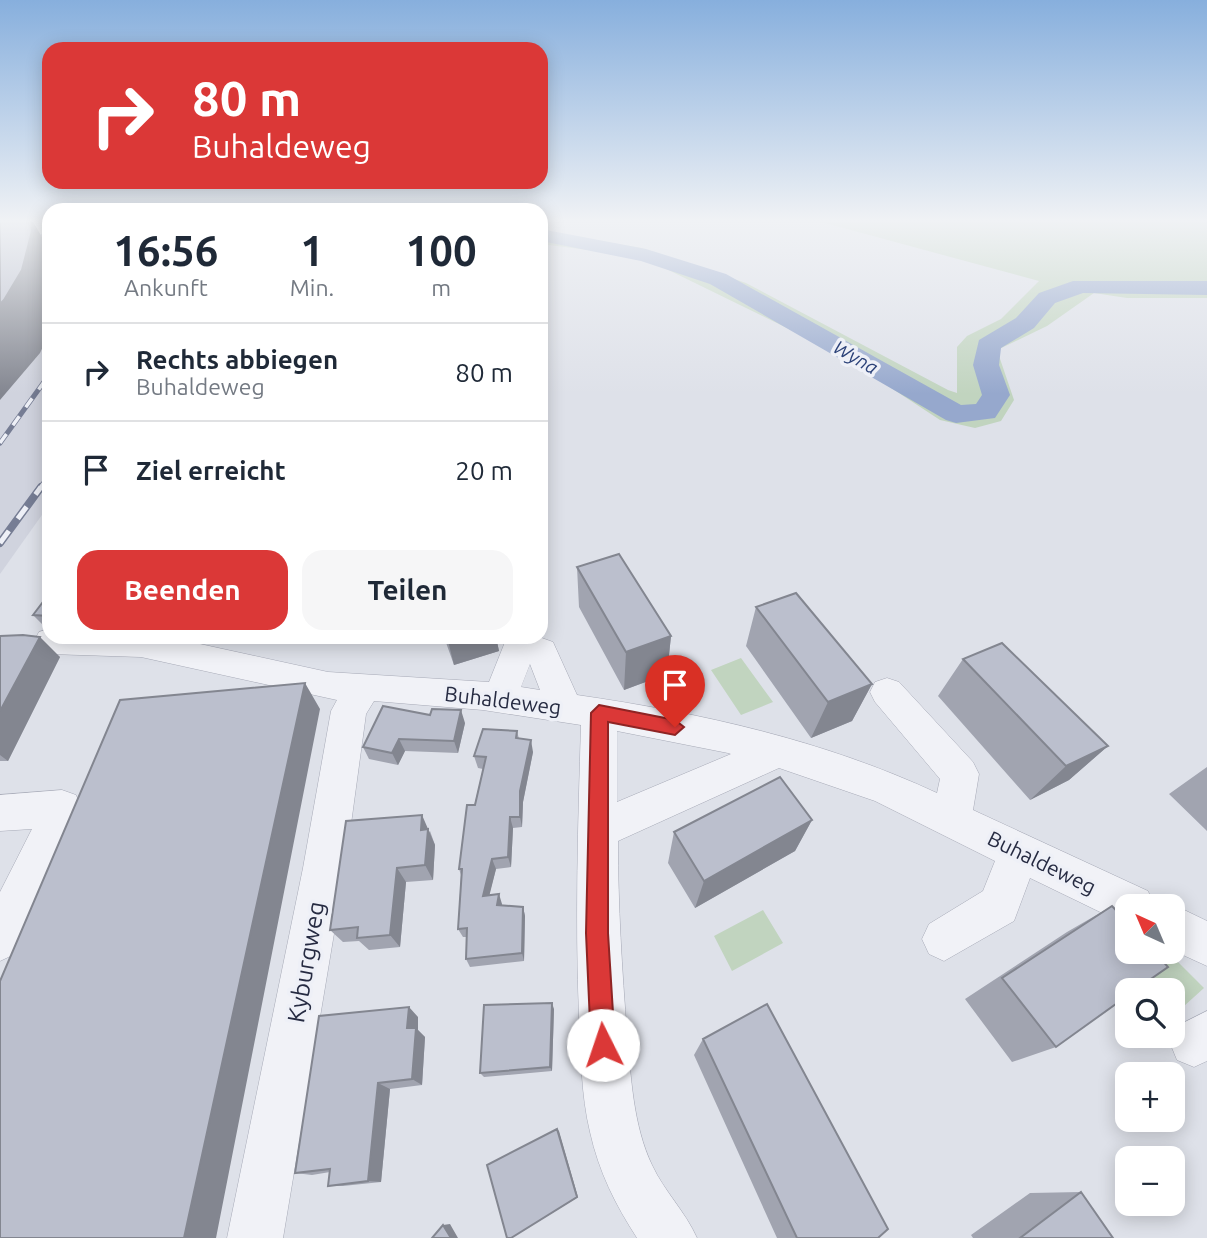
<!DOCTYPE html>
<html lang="de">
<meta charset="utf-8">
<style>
body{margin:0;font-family:Ubuntu,sans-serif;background:#f6f6f7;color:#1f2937;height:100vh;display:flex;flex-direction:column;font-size:26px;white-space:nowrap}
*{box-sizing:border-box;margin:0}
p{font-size:23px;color:#747a83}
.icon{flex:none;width:38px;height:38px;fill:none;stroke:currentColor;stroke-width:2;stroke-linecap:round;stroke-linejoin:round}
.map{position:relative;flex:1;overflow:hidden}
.side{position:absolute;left:42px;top:203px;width:506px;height:441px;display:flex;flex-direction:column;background:#fff;border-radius:21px;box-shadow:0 4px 18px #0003}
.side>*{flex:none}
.hud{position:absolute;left:42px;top:42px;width:506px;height:147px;border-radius:21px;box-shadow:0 4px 18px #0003;background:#db3837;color:#fff;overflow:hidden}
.needle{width:46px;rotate:316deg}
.controls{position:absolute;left:1115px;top:894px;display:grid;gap:14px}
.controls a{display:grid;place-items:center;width:70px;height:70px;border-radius:14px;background:#fff;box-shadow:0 4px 18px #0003;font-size:35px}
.pin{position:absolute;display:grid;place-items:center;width:60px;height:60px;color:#fff;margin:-72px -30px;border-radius:50% 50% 50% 0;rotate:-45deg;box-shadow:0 0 7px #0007}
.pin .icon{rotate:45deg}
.me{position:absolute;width:77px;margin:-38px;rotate:356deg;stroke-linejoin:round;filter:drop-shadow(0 0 5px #0008)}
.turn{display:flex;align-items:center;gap:24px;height:147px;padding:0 35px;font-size:32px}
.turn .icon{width:91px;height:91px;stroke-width:2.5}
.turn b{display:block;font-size:49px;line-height:60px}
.eta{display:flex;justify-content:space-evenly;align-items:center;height:119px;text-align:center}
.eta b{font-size:42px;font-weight:700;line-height:49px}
.cta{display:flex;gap:14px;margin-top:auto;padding:14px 35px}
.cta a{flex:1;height:80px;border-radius:21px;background:#db3837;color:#fff;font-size:28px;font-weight:700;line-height:80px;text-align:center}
.cta a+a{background:#f6f6f7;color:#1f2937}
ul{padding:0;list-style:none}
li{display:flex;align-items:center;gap:21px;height:98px;padding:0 35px;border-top:2px solid #e0e1e3}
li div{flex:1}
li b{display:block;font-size:26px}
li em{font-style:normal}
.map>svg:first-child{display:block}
.built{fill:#d0d3de}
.green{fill:#c1d4bf}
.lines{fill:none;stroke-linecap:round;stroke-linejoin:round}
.river{fill:#96a8cd;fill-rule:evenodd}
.minor-casing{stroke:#a7aab7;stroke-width:1}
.major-casing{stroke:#9ca3b6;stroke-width:2}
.minor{fill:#f1f2f7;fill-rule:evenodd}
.major{fill:#fff;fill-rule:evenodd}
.rail-far1-casing{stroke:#767d94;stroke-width:5}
.rail-casing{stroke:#767d94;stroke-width:8}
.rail-far1{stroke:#eef0f7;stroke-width:3.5;stroke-dasharray:11;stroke-linecap:butt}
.rail{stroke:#eef0f7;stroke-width:5;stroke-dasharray:15;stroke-linecap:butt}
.wall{fill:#a1a4b0}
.shaded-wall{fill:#838690}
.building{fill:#bbbfcd;stroke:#838690;stroke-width:2}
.route{fill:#db3837;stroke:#8e2424;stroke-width:2}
.labels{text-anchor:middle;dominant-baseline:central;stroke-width:7;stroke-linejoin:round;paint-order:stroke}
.far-water-label{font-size:19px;font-style:italic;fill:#2c4279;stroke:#eef0f7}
.street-label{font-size:21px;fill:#262b42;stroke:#eef0f7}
.near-street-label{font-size:24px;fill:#262b42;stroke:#eef0f7}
</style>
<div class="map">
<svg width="1207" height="1238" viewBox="0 0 1207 1238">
<rect width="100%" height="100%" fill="#dee1e9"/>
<path class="built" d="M43,229H49V505L0,574V280Z"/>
<path class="green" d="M814,220H1207V298H1127L1094,293L1047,326L997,350L1014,400L1001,421L975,428L940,420L838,353L652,262L620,254L541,244V231L642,248L746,283L948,390L957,393V347L967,336L1001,319L1039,281Z
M741,658L773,702L741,715L711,670Z
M763,910L783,943L732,971L714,936Z
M1143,952H1168L1204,988L1183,1007L1173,997L1172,990H1167L1136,958Z"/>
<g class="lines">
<path class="river" d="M541,229L646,249L726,274L961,405L976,404L982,395L973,365L979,340L1016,318L1039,293L1073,281H1207V295L1083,293L1055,303L1034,328L1001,348L999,365L1010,395L995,418L956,423L946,420L710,284L641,261L541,241Z"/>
<g class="minor-casing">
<path id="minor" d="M49,629V637H168L328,672L489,682L507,637H539L553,642L577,695C701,713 823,740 937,793L940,779L875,702L870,692L875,682L887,678L899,682L973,762L979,774L973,810L1148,891L1154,906H1127V925L1030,878L1014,921L944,961L929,954L922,939L929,924L983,891L995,861L875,801L779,768L618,841C618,906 622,969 627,1034C631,1077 633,1125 652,1165C664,1191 685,1211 697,1238H637C615,1204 599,1172 590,1132C581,1095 581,1055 579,1016C575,918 578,823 581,725L483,710L374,701L366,714L345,868L283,1238H227L303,868L331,711L337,700L141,657L50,654L39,650L34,641L39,632ZM530,664L540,690L521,687ZM617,731L728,753L731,754L617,802Z
M62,790L76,795L81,808L15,954L0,961V892L32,829L0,831V795Z
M1172,904L1207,921V966L1172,950V906H1167Z
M1207,1011V1061L1194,1067L1177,1060L1170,1043L1177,1026Z"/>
</g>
<g class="major-casing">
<path id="major" d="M33,220H49V227L8,266L0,268V250Z"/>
</g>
<use href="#minor" class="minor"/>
<use href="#major" class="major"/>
<g class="rail-far1-casing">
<path id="rail-far1" d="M0,443L49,375
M39,489L49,476"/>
</g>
<g class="rail-casing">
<path id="rail" d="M0,543L41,487"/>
</g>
<use href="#rail-far1" class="rail-far1"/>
<use href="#rail" class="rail"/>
</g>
<path class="wall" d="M577,567L671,636L667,674L624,690L579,607Z
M49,594V627H45L33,615Z
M756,607L872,684L852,721L811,738L746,646Z
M0,636L60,657L8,761H0Z
M444,637H496L499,651L454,665Z
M963,659L1108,746L1069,780L1030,800L938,696Z
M465,723L458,753L405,751L398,765L369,759L363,747Z
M517,731L519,739L533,752L523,802L522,827L513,828L511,867L496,869L489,895L502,904L501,906L523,907L525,916L524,961L470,967L466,959L467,937H463L458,929L461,875L459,869L483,769L478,768L474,756Z
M1207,767V831L1169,794Z
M812,820L795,851L695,908L668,863L674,832Z
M430,831L435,845L433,880L406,882L400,947L369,950L359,941L343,942L330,930Z
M1112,906L1056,1047L1012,1062L965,999L1067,932Z
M554,1009L552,1071L484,1077L480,1073Z
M418,1017V1030L425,1037L422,1085L390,1089L381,1182L343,1186H328L330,1172L312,1175L295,1173Z
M703,1039L878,1238H777L694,1055Z
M1081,1192L1113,1238H973L971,1235L1030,1193Z"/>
<path class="shaded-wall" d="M31,220H32L49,249V334L40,353L0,400V304Z
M671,636L667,674L624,690L626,652Z
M40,637L60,657L8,761L0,755V711Z
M447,637H496L499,651L454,665Z
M305,683L320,709L216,1238H184Z
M872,684L852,721L811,738L828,702Z
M461,710L465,723L458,753L454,741Z
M399,739L405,751L398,765L392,753Z
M531,740L533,752L523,802L522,827L520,817V791Z
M1108,746L1069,780L1030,800L1066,766Z
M422,815L435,845L433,880L425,865L421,830Z
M510,817L513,828L511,867L508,857Z
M812,820L795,851L695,908L704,881Z
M492,859L496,869L487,905L483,896Z
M397,868L406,882L400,947L390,935Z
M499,894L502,904L500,914L497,905Z
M523,907L525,916L524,961L522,953Z
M552,1003L554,1009L552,1071L550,1067Z
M409,1007L418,1017V1030L425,1037L422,1085L412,1079L407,1028Z
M378,1083L390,1089L381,1182L368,1181Z
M557,1129L559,1131L578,1197L511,1238Z
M450,1224L458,1238H451L443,1225Z"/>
<path class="building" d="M0,220H31L32,231L22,270L4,300L0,304Z
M619,554L671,636L626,652L577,567Z
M796,593L872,684L828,702L756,607Z
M49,594V616L33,615Z
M23,635L40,637L0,711V636Z
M1002,643L1108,746L1066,766L963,659Z
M305,683L184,1238H0V981L120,700Z
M383,706L430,715L432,709L461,710L454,741L399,739L392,753L363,747Z
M483,729L517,731L516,738L531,740L520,791V817H510L508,857L492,859L483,896L499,894L497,905L523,907L522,953L466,959L467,928L458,929L462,869H459L467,805H475L486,757L474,756Z
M780,777L812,820L704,881L674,832Z
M422,815L421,830L428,829L425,865L397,868L390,935L357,938L358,927L330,930L346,821Z
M1112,906L1127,922V952H1155L1168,967L1135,990H1127V996L1056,1047L1002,978Z
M552,1003L550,1067L480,1073L484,1005Z
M767,1004L888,1229L878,1238H797L703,1039Z
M409,1007L407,1028H416L412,1079L378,1083L368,1181L328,1186L330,1169L295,1173L319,1016Z
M557,1129L577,1197L511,1238H507L487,1165Z
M1081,1192L1113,1238H1020Z
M443,1225L451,1238H432Z"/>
<linearGradient id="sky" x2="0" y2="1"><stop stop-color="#87afdd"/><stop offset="0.56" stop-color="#f0f2f5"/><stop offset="1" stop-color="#f0f2f5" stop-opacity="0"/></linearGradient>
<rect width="1207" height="394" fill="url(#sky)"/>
<path class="route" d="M599,705L675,720L684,727L675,735L608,722V933L615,1045L612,1054L603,1057L595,1054L591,1045L586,933L591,713Z"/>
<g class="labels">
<g class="far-water-label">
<text transform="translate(856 357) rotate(30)">Wyna</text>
</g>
<g class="street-label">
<text transform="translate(503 700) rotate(7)">Buhaldeweg</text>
<text transform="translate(1042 862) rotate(26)">Buhaldeweg</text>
</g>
<g class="near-street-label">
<text transform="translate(306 962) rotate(-80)">Kyburgweg</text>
</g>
</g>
</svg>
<div class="controls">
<a><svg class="needle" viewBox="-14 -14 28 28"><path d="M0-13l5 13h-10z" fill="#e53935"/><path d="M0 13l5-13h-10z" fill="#747a83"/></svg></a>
<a><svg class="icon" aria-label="search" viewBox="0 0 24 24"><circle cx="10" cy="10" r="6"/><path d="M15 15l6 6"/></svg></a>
<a>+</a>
<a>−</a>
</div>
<div class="pin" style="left:675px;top:727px;background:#d93025"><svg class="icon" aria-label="arrive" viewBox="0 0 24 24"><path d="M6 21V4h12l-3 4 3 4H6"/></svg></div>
<svg class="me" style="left:603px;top:1045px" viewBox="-20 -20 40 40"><circle r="19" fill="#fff"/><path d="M0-13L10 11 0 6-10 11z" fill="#db3837"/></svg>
<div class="hud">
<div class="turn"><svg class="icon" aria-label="right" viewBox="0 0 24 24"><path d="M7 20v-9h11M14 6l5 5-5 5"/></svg><div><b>80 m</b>Buhaldeweg</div></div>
</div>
<section class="side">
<div class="eta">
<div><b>16:56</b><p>Ankunft</p></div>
<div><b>1</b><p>Min.</p></div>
<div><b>100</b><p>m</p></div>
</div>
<ul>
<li><svg class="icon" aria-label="right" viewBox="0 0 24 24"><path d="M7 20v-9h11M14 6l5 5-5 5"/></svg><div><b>Rechts abbiegen</b><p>Buhaldeweg</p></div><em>80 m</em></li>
<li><svg class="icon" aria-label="arrive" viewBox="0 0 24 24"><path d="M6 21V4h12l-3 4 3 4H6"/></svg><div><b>Ziel erreicht</b></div><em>20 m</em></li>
</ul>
<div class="cta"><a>Beenden</a><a>Teilen</a></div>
</section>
</div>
